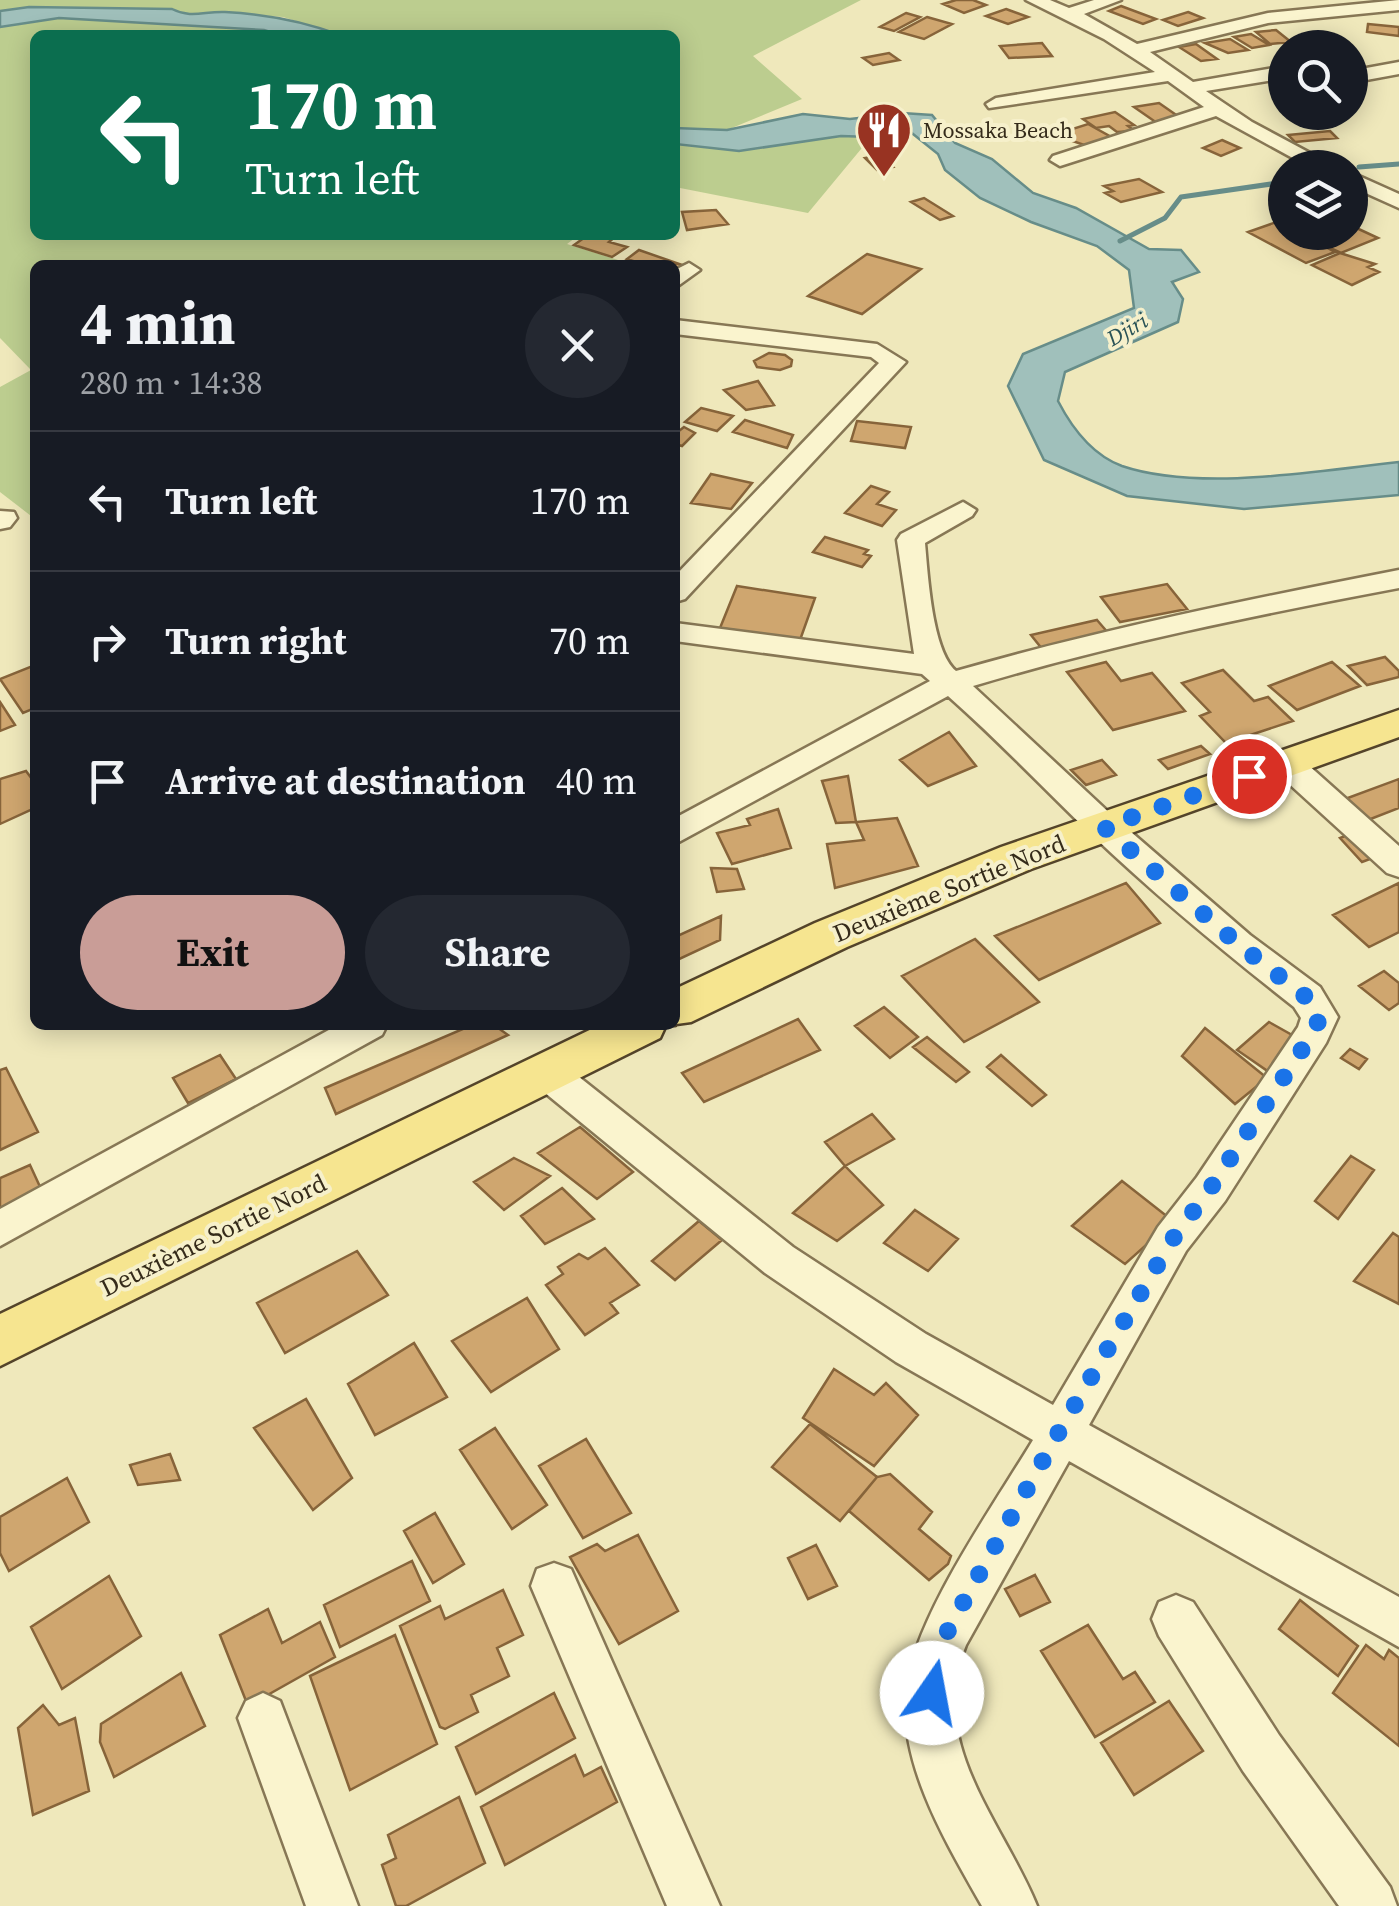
<!DOCTYPE html>
<meta charset="utf-8">
<style>
body{margin:0;font-family:"Source Serif 4",serif;background:#242831;color:#f1f3f6;height:100vh;display:flex;flex-direction:column;font-size:38px;white-space:nowrap}
*{box-sizing:border-box;margin:0}
p{font-size:32px;color:#9ea1a6}
.icon{flex:none;width:55px;height:55px;fill:none;stroke:currentColor;stroke-width:2;stroke-linecap:round;stroke-linejoin:round}
.map{position:relative;flex:1;overflow:hidden}
.panel{position:absolute;left:30px;top:260px;width:650px;height:770px;display:flex;flex-direction:column;background:#171b24;border-radius:15px;box-shadow:0 5px 25px #0003}
.panel>*{flex:none}
.banner{position:absolute;left:30px;top:30px;width:650px;height:210px;border-radius:15px;box-shadow:0 5px 25px #0003;background:#0b6e4f;color:#fff;overflow:hidden}
.buttons{position:absolute;left:1268px;top:30px;display:grid;gap:20px}
.buttons a{display:grid;place-items:center;width:100px;height:100px;border-radius:50%;background:#171b24;box-shadow:0 5px 25px #0003;font-size:50px}
.pin{position:absolute;display:grid;place-items:center;width:85px;height:85px;color:#fff;margin:-42px;border:5px solid #fff;border-radius:50%;box-shadow:0 2px 10px #0007}
.me{position:absolute;width:110px;margin:-55px;rotate:12deg;stroke-linejoin:round;filter:drop-shadow(0 0 8px #0008)}
.turn{display:flex;align-items:center;gap:35px;height:210px;padding:0 50px;font-size:45px}
.turn .icon{width:130px;height:130px;stroke-width:2.5}
.turn b{display:block;font-size:70px;line-height:85px}
.round{display:grid;place-items:center;flex:none;width:105px;height:105px;border-radius:52px;background:#242831}
.overview{display:flex;align-items:center;justify-content:space-between;height:170px;padding:0 50px}
h1{font-size:60px;font-weight:700;line-height:75px}
.button{display:flex;gap:20px;margin-top:auto;padding:20px 50px}
.button a{flex:1;height:115px;border-radius:60px;background:#c99d97;color:#111;font-size:40px;font-weight:700;line-height:115px;text-align:center}
.button a+a{background:#242831;color:#f1f3f6}
ul{padding:0;list-style:none}
li{display:flex;align-items:center;gap:30px;height:140px;padding:0 50px;border-top:2px solid #363941}
li div{flex:1}
li b{display:block;font-size:38px}
li em{font-style:normal}
.map>svg:first-child{display:block}
.green{fill:#bccd8f}
.water{fill:#a0c0bb;stroke:#678d89;stroke-width:2.5}
.lines{fill:none;stroke-linecap:round;stroke-linejoin:round}
.stream{stroke:#678d89;stroke-width:5}
.building{fill:#cfa66f;stroke:#87643a;stroke-width:2.5}
.minor-casing{stroke:#877755;stroke-width:5}
.major-casing{stroke:#54442a;stroke-width:5}
.minor{fill:#faf4ce;fill-rule:evenodd}
.major{fill:#f6e590;fill-rule:evenodd}
.route{stroke:#1a73e8;stroke-width:18;stroke-dasharray:0 32.4}
.labels{text-anchor:middle;dominant-baseline:central;stroke-width:8;stroke-linejoin:round;paint-order:stroke}
.far-poi-label{font-size:22px;fill:#352b1a;stroke:#f6f0cb;text-anchor:start}
.far-water-label{font-size:22px;font-style:italic;fill:#295256;stroke:#f6f0cb}
.street-label{font-size:25px;fill:#352b1a;stroke:#f6f0cb}
</style>
<div class="map">
<svg width="1399" height="1906" viewBox="0 0 1399 1906">
<rect width="100%" height="100%" fill="#efe8bb"/>
<path class="green" d="M0,0H861L753,56L802,99L727,130L675,128V35H340L283,17L220,12L187,17L172,9L85,7L0,11Z
M59,18L264,30L280,35H35V235H579L567,244L634,265H35V519L0,492V387L31,370L0,338V27Z
M841,136L871,137L808,213L675,187V144L739,151Z"/>
<path class="water" d="M29,7L172,9C192,19 204,11 225,12C265,14 303,21 340,35H280L264,30L59,18L0,27V11Z
M902,113L932,115L955,143L992,159L1033,193L1076,208L1149,249L1181,250L1199,272L1172,282L1183,299L1178,322L1065,372L1058,401C1072,428 1092,455 1122,466C1199,492 1318,471 1399,462V495L1244,509L1127,496L1044,460L1008,386L1023,354L1134,308L1129,270L1097,246L1031,222L980,198L945,170L938,154L908,130L897,128L871,137L841,136L739,151L675,144V128L727,130L803,114L850,119Z"/>
<g class="lines">
<path class="stream" d="M1359,167L1399,164
M1120,241L1165,218L1181,197L1285,182"/>
</g>
<path class="building" d="M956,0H973L986,5L964,13L943,4Z
M1121,6L1156,19L1143,24L1109,11Z
M1006,9L1028,17L1008,24L986,16Z
M1188,12L1203,18L1178,26L1163,20Z
M906,13L920,17L894,31L880,27Z
M927,17L952,24L924,39L899,32Z
M1368,24L1399,27V36L1367,32Z
M1276,30L1291,42L1270,44L1256,32Z
M1251,34L1269,45L1252,48L1234,37Z
M1230,39L1248,50L1228,53L1205,43Z
M1042,43L1052,56L1009,58L1000,46Z
M1196,44L1217,59L1201,61L1179,47Z
M889,53L899,60L873,65L863,58Z
M1159,103L1182,119L1157,123L1134,107Z
M1115,112L1134,125L1128,126L1135,131L1117,132L1109,126L1096,128L1083,119Z
M1088,124L1113,138L1087,146L1061,137L1068,135L1063,132Z
M1330,131L1337,138L1295,142L1288,135Z
M1222,140L1240,148L1221,156L1203,148Z
M881,155L893,167L877,170L865,158Z
M1139,179L1162,192L1121,202L1105,193L1113,191L1104,186Z
M924,198L953,216L940,220L911,202Z
M716,210L728,224L687,230L682,212Z
M1285,219V232H1305L1301,234L1335,252L1306,263L1248,232Z
M1350,225L1378,238L1341,253L1313,240L1331,232H1350Z
M588,235H617L609,242L627,247L612,257L574,245Z
M639,250L685,266L675,271V265H645L627,259Z
M1340,253L1375,264L1368,267L1379,272L1352,285L1312,265Z
M867,254L921,269L862,314L808,296Z
M769,353L785,355L792,360L791,366L780,370L757,367L754,361Z
M758,381L774,405L746,410L724,390Z
M701,408L733,416L717,431L685,422Z
M745,420L793,435L787,448L733,432Z
M857,421L911,427L905,448L851,441Z
M684,427L695,433L682,446L675,444V434Z
M711,474L752,483L731,509L691,503Z
M871,486L889,492L877,504L896,510L882,526L845,513Z
M825,537L868,550L864,554L871,556L862,567L813,552Z
M1167,584L1187,609L1120,622L1101,597Z
M737,586L815,598L800,640L720,628Z
M1097,620L1109,634L1043,650L1031,635Z
M1385,657L1399,671V677L1367,685L1348,666Z
M1106,662L1121,681L1152,673L1185,711L1113,730L1067,672Z
M1332,662L1360,686L1297,710L1269,686Z
M35,665V708L23,713L0,679Z
M1223,670L1254,701L1268,697L1293,721L1226,743L1200,716L1210,712L1182,683Z
M0,702L15,725L0,731Z
M949,732L976,766L928,786L900,760Z
M1201,746L1210,754L1168,769L1159,760Z
M1102,760L1116,775L1086,785L1071,770Z
M26,771L35,783V808L0,824V779Z
M848,776L856,822L836,823L822,781Z
M1399,779V808L1368,820L1345,799Z
M778,809L791,848L732,864L717,833L750,825L747,819Z
M897,818L918,866L835,888L827,844L864,840L856,822Z
M1355,832L1378,856L1362,862L1340,838Z
M711,868L737,869L744,889L717,892Z
M1126,883L1160,923L1039,980L995,936Z
M1399,883V932L1369,947L1333,915Z
M721,916L720,940L675,961V937Z
M975,939L1039,1002L964,1042L902,976Z
M1384,971L1399,983V1003L1389,1010L1359,986Z
M884,1007L918,1037L890,1058L855,1026Z
M798,1019L820,1050L704,1102L682,1073Z
M1269,1022L1317,1049L1282,1081L1237,1050Z
M472,1025H494L508,1035L336,1114L325,1088Z
M1205,1028L1267,1078L1235,1104L1182,1056Z
M927,1037L969,1072L956,1082L913,1047Z
M1350,1049L1367,1059L1359,1069L1341,1058Z
M220,1055L236,1079L188,1103L173,1078Z
M1001,1055L1046,1095L1032,1106L987,1067Z
M6,1068L38,1132L0,1150V1070Z
M872,1114L894,1139L845,1166L825,1142Z
M580,1127L633,1172L597,1199L538,1153Z
M1351,1156L1374,1170L1338,1219L1315,1201Z
M514,1158L550,1176L504,1210L474,1182Z
M30,1165L47,1202L0,1225V1178Z
M845,1166L883,1205L837,1241L793,1213Z
M1122,1181L1173,1221L1125,1264L1072,1226Z
M562,1188L594,1219L545,1244L521,1216Z
M915,1210L958,1239L928,1271L884,1243Z
M699,1221L722,1240L675,1280L652,1261Z
M1393,1233L1399,1237V1304L1354,1281Z
M605,1248L639,1285L610,1303L618,1313L585,1335L546,1285L563,1274L558,1267L579,1254L588,1259Z
M357,1251L388,1295L285,1353L257,1303Z
M527,1298L559,1349L491,1392L452,1341Z
M414,1343L447,1397L375,1435L348,1384Z
M834,1369L874,1395L886,1383L918,1415L874,1466L803,1418Z
M306,1399L352,1478L313,1510L254,1428Z
M810,1424L877,1477L840,1521L772,1467Z
M495,1428L547,1505L512,1529L460,1450Z
M586,1439L631,1513L583,1538L539,1466Z
M170,1454L180,1480L138,1485L130,1465Z
M890,1474L932,1512L919,1529L951,1556L948,1564L929,1580L849,1511L877,1477Z
M67,1478L89,1522L9,1571L0,1553V1517Z
M435,1513L464,1564L433,1583L404,1531Z
M638,1535L678,1611L619,1644L570,1557L597,1544L605,1551Z
M816,1545L837,1586L808,1599L788,1558Z
M412,1561L430,1601L340,1647L324,1605Z
M1035,1575L1050,1602L1020,1616L1005,1589Z
M109,1576L141,1636L62,1689L31,1627Z
M503,1590L523,1635L497,1648L509,1676L471,1695L478,1712L445,1729L440,1727L400,1626L440,1606L445,1619Z
M1300,1600L1358,1646L1338,1676L1279,1629Z
M268,1609L282,1643L320,1622L335,1657L248,1706L220,1635Z
M1088,1625L1123,1679L1135,1672L1155,1702L1095,1737L1041,1651Z
M395,1635L437,1744L350,1790L310,1676Z
M1366,1645L1384,1659L1389,1650L1399,1658V1746L1333,1693Z
M181,1673L205,1726L114,1777L100,1742L101,1724Z
M554,1693L575,1738L476,1794L456,1747Z
M1169,1701L1203,1751L1134,1795L1101,1743Z
M43,1705L59,1725L75,1718L89,1791L33,1815L18,1728Z
M575,1755L584,1776L601,1767L617,1802L505,1865L481,1807Z
M459,1797L485,1863L406,1906H396L382,1865L396,1858L388,1835Z"/>
<g class="lines">
<g class="minor-casing">
<path id="minor" d="M1026,0H1050L1069,8L1094,0H1121L1084,14L1137,44L1268,13L1399,0V10L1268,23L1150,52L1193,82L1285,66V78L1206,91L1252,122L1338,168H1311L1216,116L1060,166L1050,160L1053,156L1204,107L1168,81L989,108L986,104L996,98L1155,72L1104,39Z
M1399,62V74L1350,83V71Z
M1350,172L1399,194V208L1350,186Z
M689,263L700,270L675,288V270Z
M675,320L877,344L906,362L685,599L675,602V576L879,363L871,357L675,334Z
M963,502L976,510L972,516L925,543C928,575 932,651 956,671C1102,629 1250,599 1399,570V588C1256,615 1113,644 973,686L1116,819L1250,935L1320,987L1338,1017L1326,1043L1225,1201L1186,1251L1089,1425L1399,1597V1647L1069,1461L966,1645C925,1742 1003,1822 1037,1906H982C947,1844 899,1766 906,1692C912,1620 994,1505 1033,1440L896,1362L765,1273L533,1083L527,1072L533,1061L546,1057L559,1061L793,1247L926,1334L1053,1405L1158,1227L1197,1177L1298,1027L1301,1018L1294,1007C1224,952 1155,895 1091,834C1043,788 998,740 948,696L675,844V818L930,681L922,674L675,641V623L914,654L897,540L901,534Z
M0,511L14,512L17,518L10,527L0,529Z
M1286,752L1297,755L1399,846V877L1387,873L1275,771L1270,763L1275,755Z
M338,1025H387L382,1035L0,1246V1209Z
M554,1563L571,1569L720,1906H667L531,1586L537,1569Z
M1176,1595L1193,1602L1279,1735L1390,1887L1397,1906H1339L1243,1771L1159,1636L1152,1619L1159,1602Z
M263,1693L280,1701L358,1906H306L238,1718L246,1701Z"/>
</g>
<g class="major-casing">
<path id="major" d="M1399,710V737L1031,869L847,947L691,1022L669,1025H675V989L815,923L1001,847Z
M600,1025H666L660,1038L0,1366V1314Z"/>
</g>
<use href="#minor" class="minor"/>
<use href="#major" class="major"/>
</g>
<g class="lines">
<path class="route" d="M932,1693L934,1666L949,1628L1060,1430L1172,1240L1210,1189L1313,1033L1320,1017L1306,997L1238,944L1104,827L1249,776"/>
</g>
<defs>
<g id="restaurant-pin" transform="scale(2.875)"><path d="M0 17L-7.5 6A9.5 9.5 0 1 1 7.5 6Z" fill="#983322" stroke="#f6f0cb"/><path d="M-5-6h1v4h1v-4h1v4h1v-4h1v5L-1.5 .5V6h-2V.5L-5-1ZM5-6V6H3V1.5H1.5Q1.5-4 5-6Z" fill="#fff"/></g>
</defs>
<g fill-rule="evenodd">
<use href="#restaurant-pin" x="884" y="130"/>
</g>
<g class="labels">
<g class="far-poi-label">
<text x="923" y="130">Mossaka Beach</text>
</g>
<g class="far-water-label">
<text transform="translate(1127 329) rotate(-30)">Djiri</text>
</g>
<g class="street-label">
<text transform="translate(949 888) rotate(-22)">Deuxième Sortie Nord</text>
<text transform="translate(213 1235) rotate(-26)">Deuxième Sortie Nord</text>
</g>
</g>
</svg>
<div class="buttons">
<a><svg class="icon" aria-label="search" viewBox="0 0 24 24"><circle cx="10" cy="10" r="6"/><path d="M15 15l6 6"/></svg></a>
<a><svg class="icon" aria-label="layers" viewBox="0 0 24 24"><path d="M12 4l9 5-9 5-9-5zM3 14l9 5 9-5"/></svg></a>
</div>
<div class="pin" style="left:1249px;top:776px;background:#d93025"><svg class="icon" aria-label="arrive" viewBox="0 0 24 24"><path d="M6 21V4h12l-3 4 3 4H6"/></svg></div>
<svg class="me" style="left:932px;top:1693px" viewBox="-20 -20 40 40"><circle r="19" fill="#fff"/><path d="M0-13L10 11 0 6-10 11z" fill="#1a73e8"/></svg>
<div class="banner">
<div class="turn"><svg class="icon" aria-label="left" viewBox="0 0 24 24"><path d="M17 20v-9H6M10 6l-5 5 5 5"/></svg><div><b>170 m</b>Turn left</div></div>
</div>
<section class="panel">
<div class="overview"><div><h1>4 min</h1><p>280 m · 14:38</p></div><a class="round"><svg class="icon" aria-label="close" viewBox="0 0 24 24"><path d="M6 6l12 12M18 6L6 18"/></svg></a></div>
<ul>
<li><svg class="icon" aria-label="left" viewBox="0 0 24 24"><path d="M17 20v-9H6M10 6l-5 5 5 5"/></svg><div><b>Turn left</b></div><em>170 m</em></li>
<li><svg class="icon" aria-label="right" viewBox="0 0 24 24"><path d="M7 20v-9h11M14 6l5 5-5 5"/></svg><div><b>Turn right</b></div><em>70 m</em></li>
<li><svg class="icon" aria-label="arrive" viewBox="0 0 24 24"><path d="M6 21V4h12l-3 4 3 4H6"/></svg><div><b>Arrive at destination</b></div><em>40 m</em></li>
</ul>
<div class="button"><a>Exit</a><a>Share</a></div>
</section>
</div>
